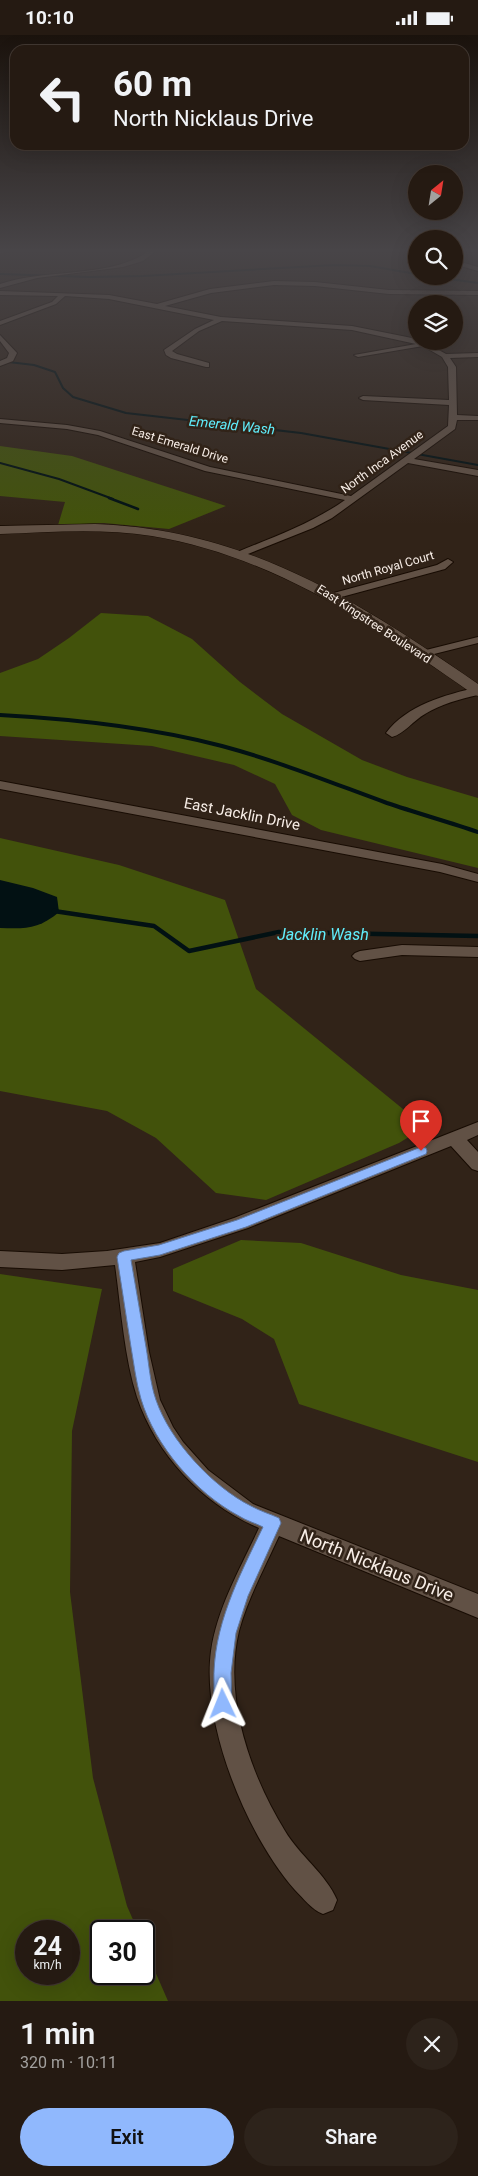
<!DOCTYPE html>
<meta charset="utf-8">
<style>
body{margin:0;font-family:Roboto,sans-serif;background:#2d231b;color:#f1f3f6;height:100vh;display:flex;flex-direction:column;font-size:19px;white-space:nowrap}
*{box-sizing:border-box;margin:0}
p{font-size:16px;color:#a3a19f}
.icon{flex:none;width:28px;height:28px;fill:none;stroke:currentColor;stroke-width:2;stroke-linecap:round;stroke-linejoin:round}
.map{position:relative;height:1966px;overflow:hidden}
.panel{display:flex;flex-direction:column;background:#251a12;flex:1}
.panel>*{flex:none}
.banner{position:absolute;left:10px;top:10px;width:459px;height:105px;border-radius:15px;box-shadow:0 5px 20px #0002,0 0 0 1px #423832;background:#251a12;color:#f1f3f6;overflow:hidden}
.needle{width:32px;rotate:30deg}
.controls{position:absolute;left:408px;top:130px;display:grid;gap:10px}
.controls a{display:grid;place-items:center;width:55px;height:55px;border-radius:50%;background:#251a12;box-shadow:0 5px 20px #0002,0 0 0 1px #423832;font-size:25px}
.speed{position:absolute;left:15px;top:1885px;display:flex;gap:10px;font-size:25px;font-weight:700;text-align:center}
.speed>*{display:grid;place-content:center;width:65px;height:65px;border-radius:50%;background:#251a12;box-shadow:0 5px 20px #0002,0 0 0 1px #423832;line-height:1}
.speed small{font-size:12px;font-weight:400}
.speed .limit{border:2px solid #111;border-radius:8px;background:#fff;color:#111}
.pin{position:absolute;display:grid;place-items:center;width:42px;height:42px;color:#fff;margin:-51px -21px;border-radius:50% 50% 50% 0;rotate:-45deg;box-shadow:0 0 5px #0007}
.pin .icon{rotate:45deg}
.me{position:absolute;width:55px;margin:-28px;rotate:358deg;stroke-linejoin:round;filter:drop-shadow(0 0 4px #0008)}
.turn{display:flex;align-items:center;gap:18px;height:105px;padding:0 20px;font-size:22px}
.turn .icon{width:65px;height:65px;stroke-width:2.5}
.turn b{display:block;font-size:35px;line-height:42px}
.round{display:grid;place-items:center;flex:none;width:52px;height:52px;border-radius:26px;background:#2d231b}
.headline{display:flex;align-items:center;justify-content:space-between;height:85px;padding:0 20px}
h1{font-size:30px;font-weight:600;line-height:38px}
.button{display:flex;gap:10px;margin-top:auto;padding:10px 20px}
.button a{flex:1;height:58px;border-radius:30px;background:#90b8fd;color:#111;font-size:20px;font-weight:600;line-height:58px;text-align:center}
.button a+a{background:#2d231b;color:#f1f3f6}
.status{display:flex;justify-content:space-between;align-items:center;height:35px;padding:0 25px;background:#251a12;direction:ltr}
.status svg{height:14px;fill:currentColor}
.map>svg:first-child{display:block}
.green{fill:#42520b;fill-rule:evenodd}
.water{fill:#021113}
.lines{fill:none;stroke-linecap:round;stroke-linejoin:round}
.stream-far3{stroke:#021113;stroke-width:2}
.stream-far2{stroke:#021113;stroke-width:2.5}
.stream-far1{stroke:#021113;stroke-width:4}
.stream{stroke:#021113;stroke-width:4.5}
.minor-casing{stroke:#180c03;stroke-width:2}
.tertiary-casing{stroke:#180c03;stroke-width:1}
.minor{fill:#615145;fill-rule:evenodd}
.tertiary{fill:#615145;fill-rule:evenodd}
.route{fill:#90b8fd;stroke:#5e78a4}
.labels{text-anchor:middle;dominant-baseline:central;stroke-width:5;stroke-linejoin:round;paint-order:stroke}
.far-street-label{font-size:12px;fill:#f8eee7;stroke:#312318}
.far-water-label{font-size:14px;font-style:italic;fill:#60eefc;stroke:#312318}
.street-label{font-size:15px;fill:#f8eee7;stroke:#312318}
.water-label{font-size:16px;font-style:italic;fill:#60eefc;stroke:#312318}
.near-street-label{font-size:18px;fill:#f8eee7;stroke:#312318}
</style>
<div class="status"><b>10:10</b><svg viewBox="0 0 49 12"><path d="M0 12V9h3v3zM5 12V6h3v6zM10 12V3h3v9zM15 12V0h3v12zM26 1h20v11H26zM47 4h2v5h-2z"/></svg></div>
<div class="map">
<svg width="478" height="1966" viewBox="0 0 478 1966">
<rect width="100%" height="100%" fill="#312318"/>
<path class="green" d="M0,411L72,421L226,471L169,494L104,488L58,490L65,467L0,461Z
M101,578L148,581L192,604L240,647L282,679L362,725L407,742L478,763V833L321,795L292,780L275,749L234,730L152,711L0,701V638L38,624L69,603Z
M0,803L119,830L225,865L256,954L425,1092L399,1108L266,1165L216,1158L156,1103L107,1076L0,1056Z
M241,1205L301,1208L401,1240L478,1255V1427L299,1369L274,1304L242,1284L173,1256V1234Z
M0,1239L102,1254L72,1396L70,1557L93,1743L127,1871L138,1896H101V1939H144V1911L168,1966H0ZM69,1896V1939H26V1896Z"/>
<path class="water" d="M0,845L33,853L57,862L59,877C39,894 26,894 0,893Z"/>
<g class="lines">
<path class="stream-far3" d="M0,239L89,242L143,241L334,230L370,231L416,239
M428,241L478,248
M0,326L34,330L55,337L63,353L73,362L126,378L301,398L478,430
M0,428L59,444L113,464"/>
<path class="stream-far2" d="M109,463L138,474"/>
<path class="stream-far1" d="M0,680C74,684 150,692 222,711C278,726 332,748 387,768C417,778 448,787 478,797"/>
<path class="stream" d="M54,876L154,891L189,916L279,897L478,901"/>
<g class="minor-casing">
<path id="minor" d="M11,214L10,215L0,219V215Z
M141,214H232L156,216L143,226L123,232L37,243L0,253V249C47,233 109,244 149,216Z
M396,214L416,217V221L397,215Z
M454,225L478,232V236L454,229Z
M274,246L315,247L389,255L478,256V260L389,259L315,251L274,250L211,258L165,271L221,282L352,291L407,302L416,304V306L426,308L446,319L478,318V322L450,323L456,332L457,380L478,381V385H457L455,394L414,424L478,435V441L408,428L332,483L313,493L238,523L233,520L235,518C273,502 311,489 345,465L205,436L98,400L67,394L0,388V384L67,390L100,396L210,432L351,461L448,391L449,370L363,365L359,363L363,361L449,365L448,332L442,322L423,311L358,322L354,320L416,309L352,295L222,286L199,296L172,316L177,319L209,328V332H206L171,323L166,320L164,315L195,294L214,285L109,264L65,261L56,269L0,290V286L52,267L58,261L0,260V256L109,260L157,269L210,254Z
M0,300L17,318L13,326L0,331V326L7,323L9,318L0,306Z
M448,524L453,527L445,534L334,564L329,561L330,559L437,530Z
M478,602V608L422,622L416,619L418,617Z
M478,652V660C460,664 441,669 425,679C414,685 404,699 392,702L386,698C407,670 445,660 478,652Z
M0,746L442,829L478,839V847L440,837L0,754Z
M402,910L478,912V922L402,920L360,926L355,924L352,921L355,918L360,916Z
M478,1087V1100L467,1105L478,1117V1136L472,1134L451,1111L248,1193L160,1222L135,1227L149,1317L160,1365L173,1392L183,1407L208,1435L253,1469L478,1559V1583L279,1501C265,1532 248,1563 239,1596C223,1662 250,1739 285,1796C299,1820 326,1839 337,1865L333,1875L323,1879C311,1874 304,1864 295,1855C247,1801 201,1689 211,1616C217,1573 241,1532 259,1493C203,1469 157,1421 137,1362C124,1321 121,1273 115,1230L62,1235L0,1232V1216L62,1219L107,1216L160,1208L234,1183Z"/>
</g>
<g class="tertiary-casing">
<path id="tertiary" d="M95,489C246,494 358,566 478,649V661L473,659C374,590 273,521 152,501C102,493 50,497 0,499V491Z"/>
</g>
<use href="#minor" class="minor"/>
<use href="#tertiary" class="tertiary"/>
</g>
<linearGradient id="sky" x2="0" y2="1"><stop stop-color="#1b130d"/><stop offset="0.44" stop-color="#484548"/><stop offset="1" stop-color="#484548" stop-opacity="0"/></linearGradient>
<rect width="478" height="490" fill="url(#sky)"/>
<path class="route" d="M421,1112L426,1113L427,1116L426,1119L246,1192L160,1220L131,1225C136,1254 141,1283 146,1312C149,1329 150,1348 156,1365C170,1406 213,1452 251,1471C260,1476 270,1479 279,1483L281,1488L248,1561L236,1598L231,1638L232,1669L229,1675L223,1678L217,1675C213,1667 214,1658 214,1649C212,1592 239,1542 263,1492C255,1488 247,1486 239,1481C196,1458 155,1411 141,1364C136,1347 134,1329 131,1312C126,1282 122,1252 117,1222L119,1218L124,1216L159,1210L237,1185Z"/>
<g class="labels">
<g class="far-street-label">
<text transform="translate(180 410) rotate(17)">East Emerald Drive</text>
<text transform="translate(382 427) rotate(-36)">North Inca Avenue</text>
<text transform="translate(388 533) rotate(-16)">North Royal Court</text>
<text transform="translate(374 589) rotate(33)">East Kingstree Boulevard</text>
</g>
<g class="far-water-label">
<text transform="translate(232 390) rotate(6)">Emerald Wash</text>
</g>
<g class="street-label">
<text transform="translate(242 779) rotate(11)">East Jacklin Drive</text>
</g>
<g class="water-label">
<text x="323" y="899">Jacklin Wash</text>
</g>
<g class="near-street-label">
<text transform="translate(377 1530) rotate(22)">North Nicklaus Drive</text>
</g>
</g>
</svg>
<div class="controls">
<a><svg class="needle" viewBox="-14 -14 28 28"><path d="M0-13l5 13h-10z" fill="#e53935"/><path d="M0 13l5-13h-10z" fill="#a3a19f"/></svg></a>
<a><svg class="icon" aria-label="search" viewBox="0 0 24 24"><circle cx="10" cy="10" r="6"/><path d="M15 15l6 6"/></svg></a>
<a><svg class="icon" aria-label="layers" viewBox="0 0 24 24"><path d="M12 4l9 5-9 5-9-5zM3 14l9 5 9-5"/></svg></a>
</div>
<div class="speed"><div>24<small>km/h</small></div><div class="limit">30</div></div>
<div class="pin" style="left:421px;top:1116px;background:#d93025"><svg class="icon" aria-label="arrive" viewBox="0 0 24 24"><path d="M6 21V4h12l-3 4 3 4H6"/></svg></div>
<svg class="me" style="left:223px;top:1669px" viewBox="-20 -20 40 40"><path d="M0-17L14 15 0 8-14 15z" fill="#90b8fd" stroke="#fff" stroke-width="4"/></svg>
<div class="banner">
<div class="turn"><svg class="icon" aria-label="left" viewBox="0 0 24 24"><path d="M17 20v-9H6M10 6l-5 5 5 5"/></svg><div><b>60 m</b>North Nicklaus Drive</div></div>
</div>
</div>
<section class="panel">
<div class="headline"><div><h1>1 min</h1><p>320 m · 10:11</p></div><a class="round"><svg class="icon" aria-label="close" viewBox="0 0 24 24"><path d="M6 6l12 12M18 6L6 18"/></svg></a></div>
<div class="button"><a>Exit</a><a>Share</a></div>
</section>
